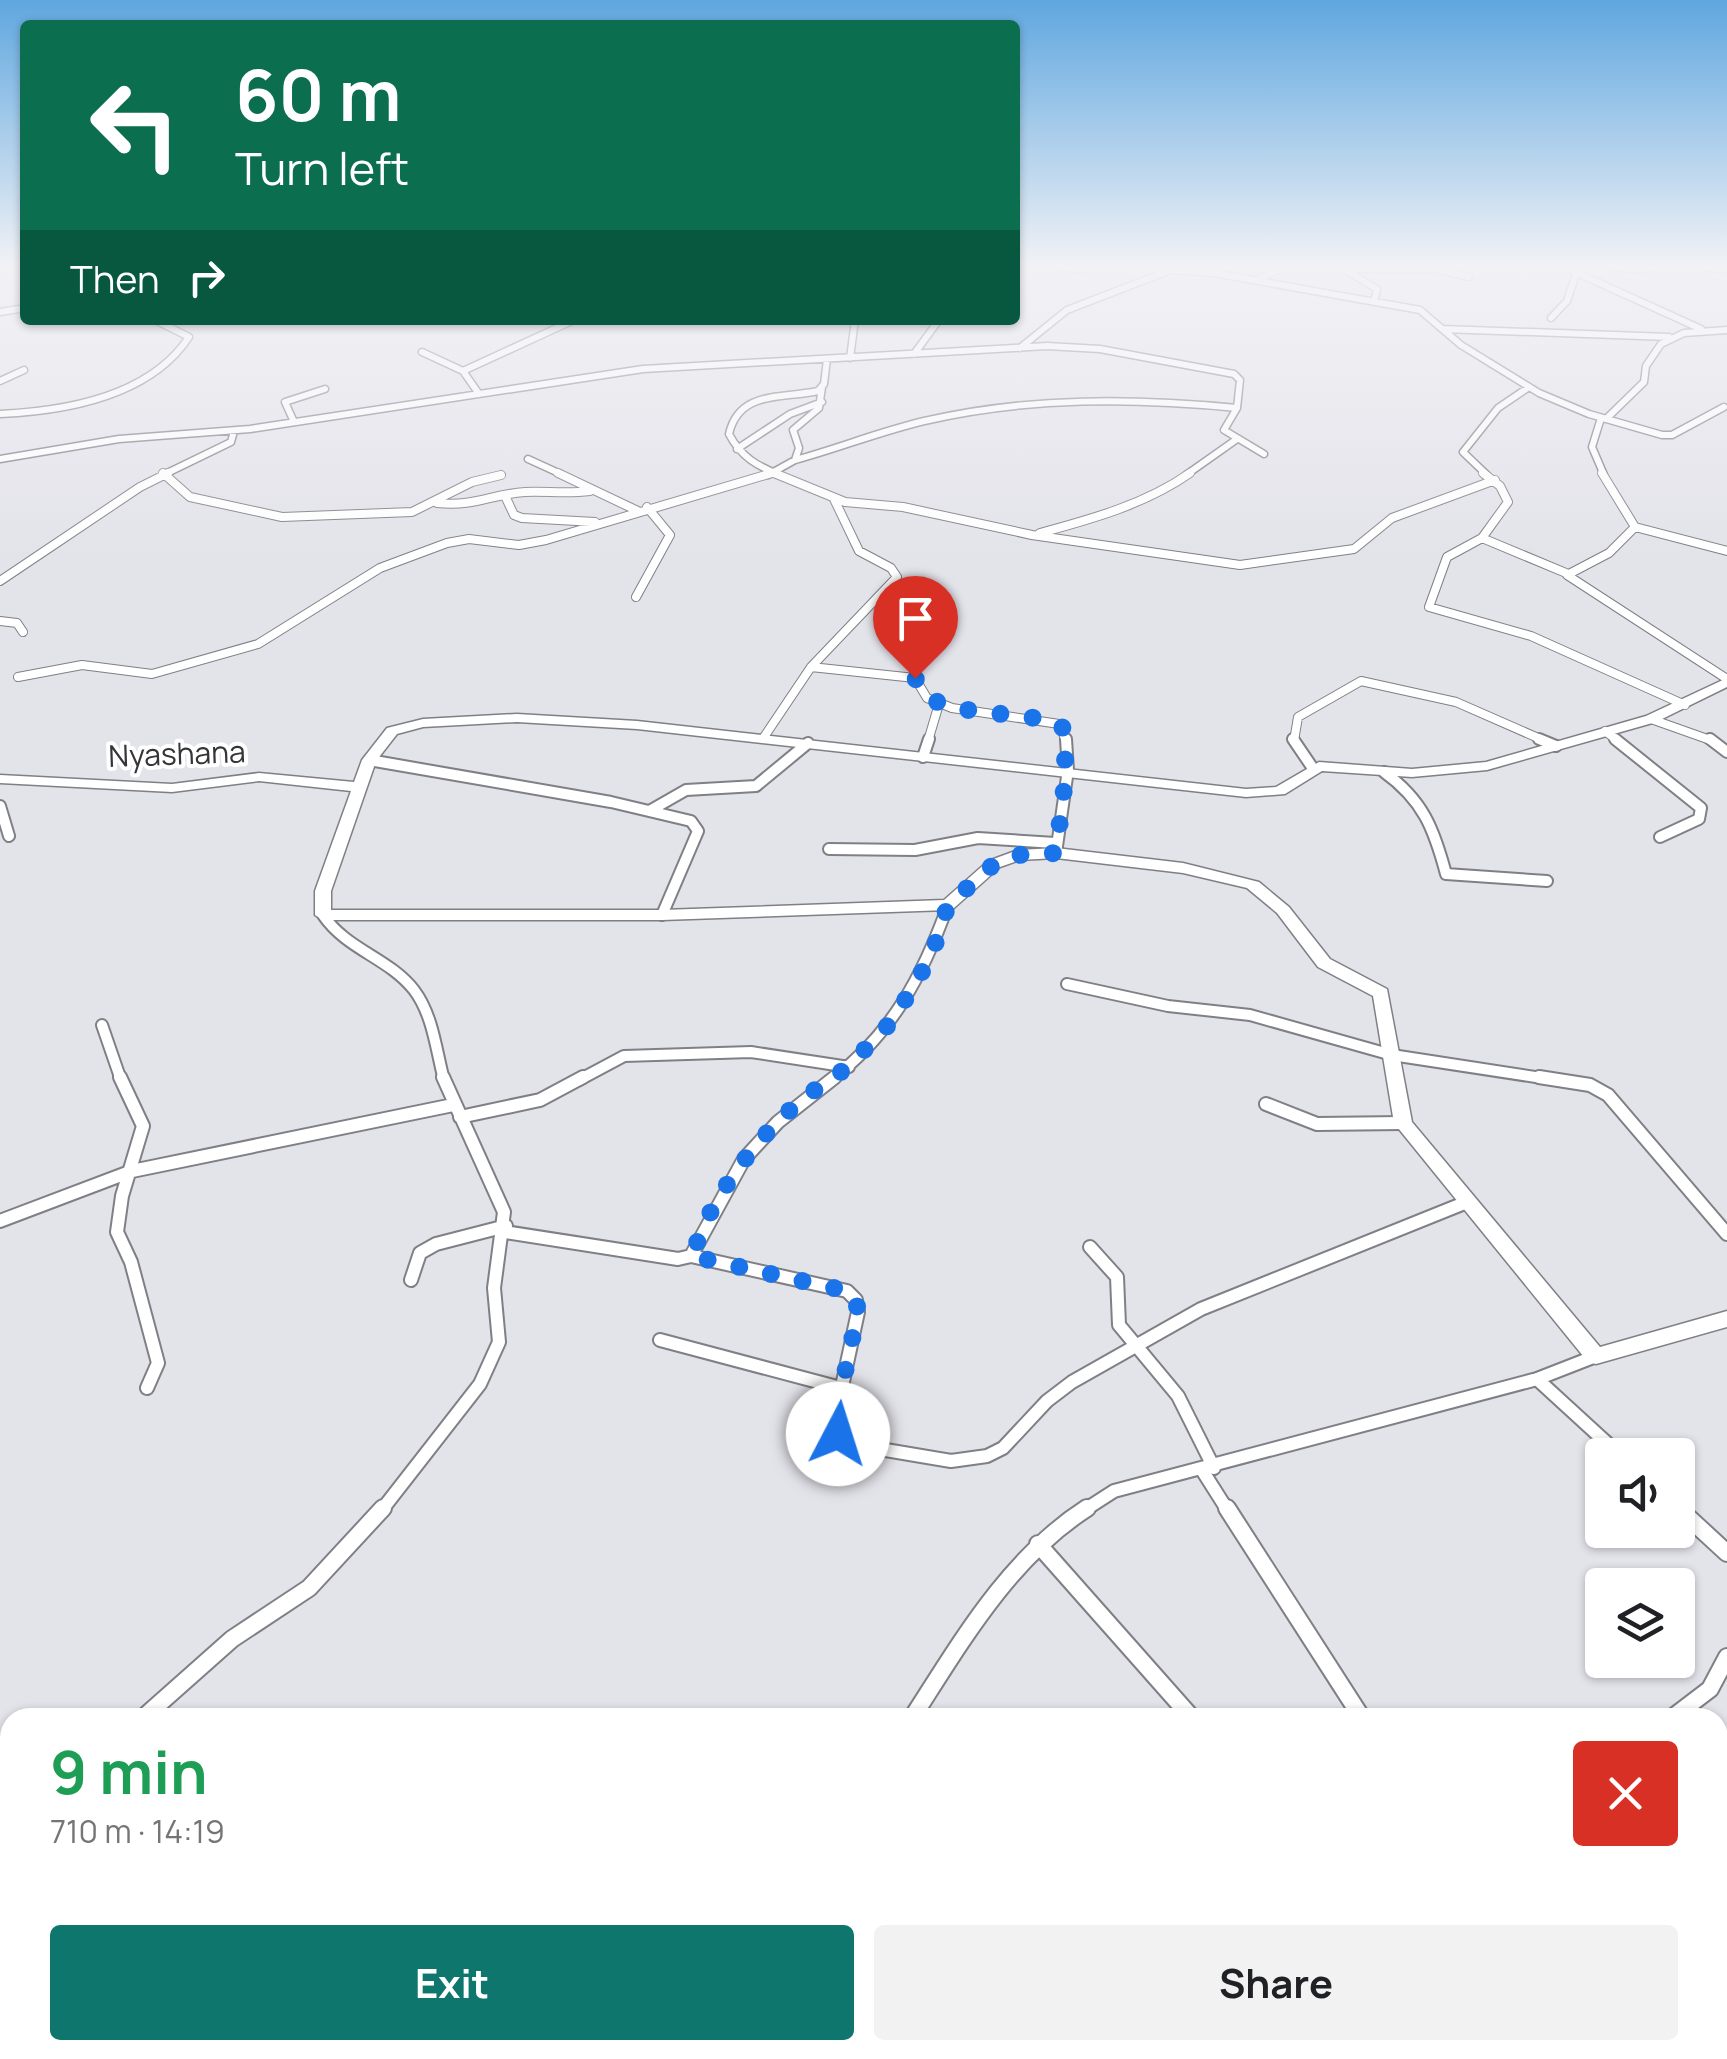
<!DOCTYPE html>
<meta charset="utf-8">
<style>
body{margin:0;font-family:Manrope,sans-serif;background:#f2f2f2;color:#202124;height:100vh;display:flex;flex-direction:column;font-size:38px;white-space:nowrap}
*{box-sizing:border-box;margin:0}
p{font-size:32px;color:#757577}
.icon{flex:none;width:55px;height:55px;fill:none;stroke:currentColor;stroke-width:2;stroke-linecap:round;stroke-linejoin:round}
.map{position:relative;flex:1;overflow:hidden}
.details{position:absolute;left:0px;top:1708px;width:1728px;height:352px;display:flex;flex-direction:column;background:#fff;border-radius:30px 30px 0 0;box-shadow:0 2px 8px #0004}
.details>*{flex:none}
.top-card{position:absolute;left:20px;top:20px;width:1000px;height:305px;border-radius:10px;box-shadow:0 2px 8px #0004;background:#0b6e4f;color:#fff;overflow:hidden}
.fabs{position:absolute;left:1585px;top:1438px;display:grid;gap:20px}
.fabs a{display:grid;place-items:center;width:110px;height:110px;border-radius:10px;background:#fff;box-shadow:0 2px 8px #0004;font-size:50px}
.pin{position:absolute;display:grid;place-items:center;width:85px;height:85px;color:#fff;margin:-102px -42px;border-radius:50% 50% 50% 0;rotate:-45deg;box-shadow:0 0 10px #0007}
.pin .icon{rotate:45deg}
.me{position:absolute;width:110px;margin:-55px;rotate:5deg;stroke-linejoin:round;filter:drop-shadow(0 0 8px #0008)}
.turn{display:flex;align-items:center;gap:35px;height:210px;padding:0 50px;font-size:45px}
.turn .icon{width:130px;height:130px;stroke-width:2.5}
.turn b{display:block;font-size:70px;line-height:85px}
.then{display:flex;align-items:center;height:95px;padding:0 50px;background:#0003;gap:20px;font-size:38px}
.round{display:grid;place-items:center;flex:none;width:105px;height:105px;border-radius:10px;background:#f2f2f2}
.head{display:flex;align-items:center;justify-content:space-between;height:170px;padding:0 50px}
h1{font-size:60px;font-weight:700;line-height:75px;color:#1e9e55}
.cta{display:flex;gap:20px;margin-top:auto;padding:20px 50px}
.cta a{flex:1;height:115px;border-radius:10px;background:#0f766e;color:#fff;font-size:40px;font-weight:700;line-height:115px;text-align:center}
.cta a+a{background:#f2f2f2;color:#202124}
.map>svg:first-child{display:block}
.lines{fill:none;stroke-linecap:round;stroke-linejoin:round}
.street-far4-casing{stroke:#7f7f86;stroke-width:9}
.street-far3-casing{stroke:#7f7f86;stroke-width:10}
.street-far2-casing{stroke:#7f7f86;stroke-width:14}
.street-far1-casing{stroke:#7f7f86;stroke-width:16}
.street-casing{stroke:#7f7f86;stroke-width:20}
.secondary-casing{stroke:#7f7f86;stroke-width:3}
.street-far4{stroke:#fff;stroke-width:6}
.street-far3{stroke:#fff;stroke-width:8}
.street-far2{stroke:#fff;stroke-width:10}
.street-far1{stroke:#fff;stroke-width:12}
.street{stroke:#fff;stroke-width:16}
.secondary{fill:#fff;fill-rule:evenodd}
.route{stroke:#1a73e8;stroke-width:18;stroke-dasharray:0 32.4}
.labels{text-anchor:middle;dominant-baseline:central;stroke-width:8;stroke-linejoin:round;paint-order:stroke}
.street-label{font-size:30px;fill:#353538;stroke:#fff}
</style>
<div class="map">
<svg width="1727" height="2059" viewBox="0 0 1727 2059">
<rect width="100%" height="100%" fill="#e3e3ea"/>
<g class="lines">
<g class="street-far4-casing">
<path id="street-far4" d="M1055,266L1084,270
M1339,266L1377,289L1374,302
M1562,266L1701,329
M1606,266L1642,270L1659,266
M1699,266L1727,270
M1347,269H1434L1469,277
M1259,279L1287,266
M0,312L25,308
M1551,318L1567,301L1576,274
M1443,329L1669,337
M1020,348L1067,310L1171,270L1214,273L1420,310L1461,345L1539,393L1589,414L1662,435H1672L1724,407
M422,352L463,371L479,394
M914,354L939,320
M850,358L855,320
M463,371L574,320
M0,381L24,370
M0,414C66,411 150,396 189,337L155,320
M1601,418L1592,447L1604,475
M1606,419L1644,382L1646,366L1661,344L1684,333L1727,330
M294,422L285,402L325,389
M737,449L790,414L822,402
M0,459L119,439L250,429L643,369L1047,346L1100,349L1234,374L1240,380L1237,408L1224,430L1264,454
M528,459L563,475
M795,460C840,448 883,430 929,420C1030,397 1134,398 1237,408
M163,475L231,442L234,431
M768,475L795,460L799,448L793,430L819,408L822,387
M780,475C757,466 741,457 729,434C739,390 782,399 818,391L824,384L827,359
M1186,475L1237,439
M1487,475L1463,452L1498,408L1529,387"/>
</g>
<g class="street-far3-casing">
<path id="street-far3" d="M163,473L190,497L282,517L412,512L472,482L501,475
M558,473L638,511
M774,473L845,502L903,507L1032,535L1240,565L1354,549L1392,518L1495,480
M1483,473L1500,486L1508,502L1482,538L1447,557L1429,607L1531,636L1685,705
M1602,473L1635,527L1609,553L1567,575L1727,679
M506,498L514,515L522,518L595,522
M437,503C475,507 492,494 525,492C547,491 567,494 590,491
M1635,527L1727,551
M1040,533C1092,519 1146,504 1190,473
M1482,538L1566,573
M0,581L140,487L168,473
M636,597L670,535L647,507
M0,621L17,623L23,632
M811,667L915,678L927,698L952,708L1059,724L1066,741
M18,677L82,665L152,674L258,644L380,568L447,543L469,539L519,545L546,540L772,473
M1651,719L1713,741
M1605,731L1618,741
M764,737L811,667L897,577L891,568L859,551L834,499
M928,741L939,704
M1294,741L1298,717L1361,681L1456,702L1545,741"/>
</g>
<g class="street-far2-casing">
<path id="street-far2" d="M1293,739L1312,767
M1539,739L1556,746
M1615,739L1701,808L1699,819L1660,837
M1710,739L1727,752
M923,757L929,739
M369,760L611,802L691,821L698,831L662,915
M1384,772C1423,800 1434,829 1446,874L1547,881
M0,806L9,836
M651,810L686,790L756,786L808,743
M829,849L915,850L978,838L1055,843
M1056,853L1068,770L1066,739
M323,915C347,950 389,958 414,990C433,1015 436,1050 444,1080
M1067,984L1168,1006L1250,1015L1392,1055L1555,1080
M102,1025L121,1080
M579,1080L624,1056L751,1052L849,1067
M831,1080C892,1034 923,975 948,905"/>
</g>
<g class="street-far1-casing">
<path id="street-far1" d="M120,1077L143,1126L122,1196L117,1232L131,1262L158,1363L147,1388
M1539,1077L1590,1085L1608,1095L1727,1234
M1266,1104L1317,1124L1403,1123
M460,1117L540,1100L583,1077
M0,1221L132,1171L453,1105
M505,1232L678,1259L691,1256L744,1159L778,1122L835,1077
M1090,1247L1117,1277L1119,1325L1178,1396L1214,1468
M691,1256L847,1291L856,1300L858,1312L841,1391
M411,1280L420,1253L436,1244L506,1226
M660,1340L837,1387L842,1400L838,1434L844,1443L951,1461L987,1456L1003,1448L1047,1401L1072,1382L1201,1309L1467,1202
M1537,1379L1620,1455
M1202,1470L1228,1511
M1678,1508L1681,1511
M381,1511L480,1384L499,1342L494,1288L504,1212L443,1077
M1083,1511L1114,1491L1537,1379L1596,1356"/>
</g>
<g class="street-casing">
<path id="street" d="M1227,1508L1362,1718
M1678,1508L1727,1553
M1038,1544L1192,1718
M143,1718L232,1639L309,1588L383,1508
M912,1718C961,1642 1009,1558 1087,1508
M1672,1718L1710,1689L1727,1657
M0,1819L10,1813
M1718,1993L1727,2003
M1141,2050L1148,2059
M646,2059L652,2050
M1433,2059L1442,2050"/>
</g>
<g class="secondary-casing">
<path id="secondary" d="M1727,678V687L1656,722L1487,770L1412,777L1322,771L1285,794L1246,797L637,729L517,722L423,727L397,734L376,761L331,891V910H662L944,900L988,861L1018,850L1056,848L1183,863L1259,882L1289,907L1330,959L1387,989L1412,1122L1600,1347L1727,1311V1327L1596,1364L1588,1362L1394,1123L1373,996L1318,967L1277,913L1247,888L1183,873L1056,858L1020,860L1000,867L954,908L948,910L662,920H323L315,915V891L351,791L259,781L172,792L0,783V775L172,784L259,773L354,782L362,760L387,728L423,719L517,714L637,721L1246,789L1276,787L1319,762L1412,769L1486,762L1646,716Z"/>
</g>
<use href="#street-far4" class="street-far4"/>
<use href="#street-far3" class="street-far3"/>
<use href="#street-far2" class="street-far2"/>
<use href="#street-far1" class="street-far1"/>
<use href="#street" class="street"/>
<use href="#secondary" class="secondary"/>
</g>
<linearGradient id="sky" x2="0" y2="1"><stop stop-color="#5fa7df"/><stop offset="0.48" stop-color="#f2f2f6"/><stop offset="1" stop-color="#f2f2f6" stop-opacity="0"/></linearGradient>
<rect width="1727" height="554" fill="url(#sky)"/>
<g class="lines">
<path class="route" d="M838,1434L841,1391L858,1312L856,1300L847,1291L691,1256L716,1200L756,1144L799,1101L848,1067L893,1020L931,957L948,905L994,864L1018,855L1056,853L1066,773L1063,728L1052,720L952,708L928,698L915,678"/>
</g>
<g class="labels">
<g class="street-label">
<text transform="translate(177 753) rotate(-2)">Nyashana</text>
</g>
</g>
</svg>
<div class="fabs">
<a><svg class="icon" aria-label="sound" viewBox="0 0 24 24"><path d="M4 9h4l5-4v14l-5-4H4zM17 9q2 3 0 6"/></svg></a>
<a><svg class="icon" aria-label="layers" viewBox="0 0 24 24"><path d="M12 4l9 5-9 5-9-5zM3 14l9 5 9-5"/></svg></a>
</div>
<div class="pin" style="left:915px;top:678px;background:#d93025"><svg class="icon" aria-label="arrive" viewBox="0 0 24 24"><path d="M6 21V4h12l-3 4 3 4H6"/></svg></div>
<svg class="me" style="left:838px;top:1434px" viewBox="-20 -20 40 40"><circle r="19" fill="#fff"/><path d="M0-13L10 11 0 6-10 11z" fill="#1a73e8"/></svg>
<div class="top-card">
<div class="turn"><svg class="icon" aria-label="left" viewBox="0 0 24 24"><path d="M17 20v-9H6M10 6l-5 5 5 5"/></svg><div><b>60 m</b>Turn left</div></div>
<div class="then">Then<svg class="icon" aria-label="right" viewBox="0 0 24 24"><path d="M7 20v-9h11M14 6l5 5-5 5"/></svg></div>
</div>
<section class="details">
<div class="head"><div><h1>9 min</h1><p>710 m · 14:19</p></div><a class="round" style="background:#d93025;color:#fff"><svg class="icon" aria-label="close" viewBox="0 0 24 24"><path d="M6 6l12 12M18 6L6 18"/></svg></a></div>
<div class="cta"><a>Exit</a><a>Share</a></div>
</section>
</div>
